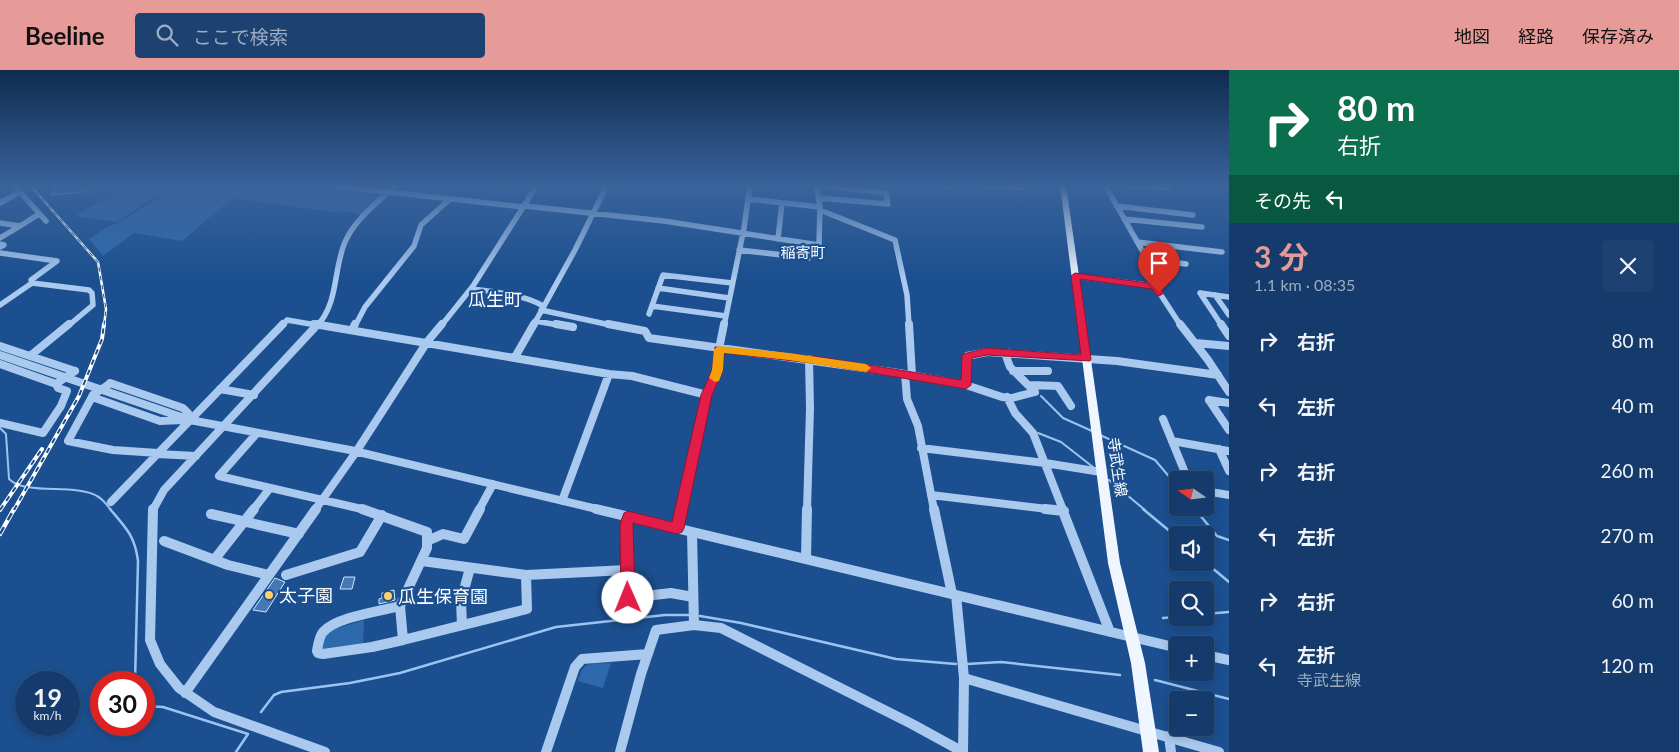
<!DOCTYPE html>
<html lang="ja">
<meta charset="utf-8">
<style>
body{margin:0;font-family:Lato,"Noto Sans JP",sans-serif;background:#1d4271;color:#f1f3f6;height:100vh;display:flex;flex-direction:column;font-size:19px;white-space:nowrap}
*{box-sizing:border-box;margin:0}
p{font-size:16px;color:#9dadc1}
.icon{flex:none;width:28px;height:28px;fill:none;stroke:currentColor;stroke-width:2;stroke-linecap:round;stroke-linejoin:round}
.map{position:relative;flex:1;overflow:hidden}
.side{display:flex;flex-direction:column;background:#143b6b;width:450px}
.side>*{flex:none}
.top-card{background:#0b6e4f;color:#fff;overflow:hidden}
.needle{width:32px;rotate:284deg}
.buttons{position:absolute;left:1169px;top:401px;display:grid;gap:10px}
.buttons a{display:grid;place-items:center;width:45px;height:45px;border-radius:5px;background:#143b6b;box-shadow:0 2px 8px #0003,0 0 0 1px #33557e;font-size:25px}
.speed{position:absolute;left:15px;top:601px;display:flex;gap:10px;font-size:25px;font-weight:700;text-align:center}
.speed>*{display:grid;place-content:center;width:65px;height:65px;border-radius:50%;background:#143b6b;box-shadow:0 2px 8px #0003,0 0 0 1px #33557e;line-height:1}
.speed small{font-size:12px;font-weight:400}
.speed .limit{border:8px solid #d22;background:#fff;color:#111}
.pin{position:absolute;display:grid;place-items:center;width:42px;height:42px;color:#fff;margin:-51px -21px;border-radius:50% 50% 50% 0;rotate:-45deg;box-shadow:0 0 5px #0007}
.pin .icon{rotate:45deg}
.me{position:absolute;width:55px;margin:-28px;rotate:359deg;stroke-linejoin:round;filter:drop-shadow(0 0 4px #0008)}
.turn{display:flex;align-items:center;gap:18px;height:105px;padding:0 25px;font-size:22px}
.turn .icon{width:65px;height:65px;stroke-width:2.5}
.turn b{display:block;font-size:35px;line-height:42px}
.then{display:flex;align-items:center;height:48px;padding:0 25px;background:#0003;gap:10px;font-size:19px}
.round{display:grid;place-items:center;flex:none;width:52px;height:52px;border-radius:5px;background:#1d4271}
.head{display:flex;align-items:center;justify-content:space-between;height:85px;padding:0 25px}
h1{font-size:30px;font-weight:700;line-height:38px;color:#e69b98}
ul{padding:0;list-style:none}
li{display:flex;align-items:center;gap:15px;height:65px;padding:0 25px}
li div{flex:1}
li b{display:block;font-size:19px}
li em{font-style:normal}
header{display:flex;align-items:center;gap:30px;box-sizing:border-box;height:70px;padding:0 25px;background:#e69b98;color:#111}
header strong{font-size:24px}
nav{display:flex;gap:28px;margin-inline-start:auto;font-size:18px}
.search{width:350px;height:45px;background:#1d4271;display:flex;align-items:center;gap:12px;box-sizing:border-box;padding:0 18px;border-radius:5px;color:#9dadc1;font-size:19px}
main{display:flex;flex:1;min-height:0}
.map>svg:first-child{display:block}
.green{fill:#2e69ad}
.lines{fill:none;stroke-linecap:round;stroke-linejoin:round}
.stream-far1{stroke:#9cc4f0;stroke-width:2}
.stream{stroke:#9cc4f0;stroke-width:2.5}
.building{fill:#4478b7;stroke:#cfe3fa}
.minor-far2{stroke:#a9c9ee;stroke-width:5.5}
.minor-far1{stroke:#a9c9ee;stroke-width:8}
.minor{stroke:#a9c9ee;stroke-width:10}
.major{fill:#f0f6ff;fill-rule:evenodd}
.rail-far2-casing{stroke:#fff;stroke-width:2.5}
.rail-far1-casing{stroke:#fff;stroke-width:4}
.rail-casing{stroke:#fff;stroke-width:4.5}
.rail-far2{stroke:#1b4f8f;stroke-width:1;stroke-dasharray:4.5;stroke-linecap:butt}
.rail-far1{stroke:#1b4f8f;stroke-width:2;stroke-dasharray:5.5;stroke-linecap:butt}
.rail{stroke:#1b4f8f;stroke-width:2.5;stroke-dasharray:8;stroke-linecap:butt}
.minor-bridge{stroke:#a9c9ee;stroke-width:8}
.route{fill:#e11d48;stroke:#92132f}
.slow{fill:#f59e0b}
.poi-dot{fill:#ffd166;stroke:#1b4f8f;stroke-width:2}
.labels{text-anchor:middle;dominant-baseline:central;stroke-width:4.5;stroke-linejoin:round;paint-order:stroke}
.far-quarter-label{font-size:15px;fill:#fff;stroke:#1b4f8f}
.street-label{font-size:15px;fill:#fff;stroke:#1b4f8f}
.quarter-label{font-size:18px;fill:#fff;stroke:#1b4f8f}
.near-poi-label{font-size:18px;fill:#fff;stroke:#1b4f8f;text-anchor:start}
</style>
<header>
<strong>Beeline</strong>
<div class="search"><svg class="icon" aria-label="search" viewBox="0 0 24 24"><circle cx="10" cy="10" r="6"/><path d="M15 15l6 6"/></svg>ここで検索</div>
<nav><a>地図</a><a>経路</a><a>保存済み</a></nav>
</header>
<main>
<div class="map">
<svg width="1229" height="682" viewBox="0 0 1229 682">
<rect width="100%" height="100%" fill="#1b4f8f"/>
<path class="green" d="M126,115H171L117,152L75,146Z
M179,115H319L383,123L361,144L343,141L341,143L232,128L182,171L134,163L103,186L89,169L107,157L118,153Z
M364,550L363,575L322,581L319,578L328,561Z
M611,593L603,618L578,611C584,589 590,594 611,593Z"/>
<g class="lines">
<path class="stream-far1" d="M1041,326L1063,348L1092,361
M0,358L6,364L9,409C26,426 75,413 97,426C103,429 107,435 111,440
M1038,363L1061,372L1093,397
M1100,365L1155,390L1178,417
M1109,410L1145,440
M1194,438L1196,440"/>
<path class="stream" d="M110,439C126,458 135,466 138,491L135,612
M1143,439L1178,468
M1195,439L1217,466L1229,470
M1205,492L1229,512
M1205,544L1229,542
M700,546L741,553L896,589L956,594
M1163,548L1178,547
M967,594L1001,592L1120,605
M1155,610L1229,629
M144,636L163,637L248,664L236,682
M261,642L274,625L281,622L350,613L400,603L556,557L665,545H690"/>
</g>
<path class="building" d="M56,115H92L84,122L51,125L55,120H51Z
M344,507H355L352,519H340Z
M275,508L285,512L266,542L253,540Z
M394,520L395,530L379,534V529L382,528V523Z"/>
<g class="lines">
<path class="minor-far2" d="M14,115L46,151
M326,115L524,137
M816,115L886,123L888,134L819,128
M946,115L947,117
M979,115L1022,118
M1105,115L1143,182L1155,216L1181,256
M1121,115L1169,118
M748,129L820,137
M0,133L20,122
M525,136L664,151L819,175L820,137L816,115
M1116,136L1193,145
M820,140L895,170L907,225L909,256
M1124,149L1202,157
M0,153L20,156L0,168
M20,156L39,144
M778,169L782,133
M1137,172L1222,182
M0,174L4,175L0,177
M739,180L809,188
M0,183L57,191L31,210L32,213L0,235
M1145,188L1186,194
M1075,206L1155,216
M32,213L89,220L92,223L93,235L68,256
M658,218L729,228
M471,219C491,221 527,225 543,236
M1200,223L1222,256
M1200,223L1229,227
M1215,225L1229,245
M652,236L726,246
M541,240L615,256
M649,244L663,205L732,213
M535,251L564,256
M282,256L287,250L322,256
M317,256C339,232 333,200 345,172C355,149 378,132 396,115
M355,256L365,237L414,176L421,155L450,129
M441,256L473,216L537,115
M533,256L575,180L607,115
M724,256L744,158L750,115"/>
<path class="minor-far1" d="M314,254L609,304L632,306L707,325
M556,254L573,257
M608,254L645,261L649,268L899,303L966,315L1002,327L1012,328L1035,322L1010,297L1006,286L1009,283
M909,254L912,305
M1180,254L1208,290L1229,322
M1221,254L1229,266
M352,260L355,254
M1196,273L1229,276
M0,276L75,301
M0,285L190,350L350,380L601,440
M30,286L69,254
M515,287L534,254
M0,294L56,314L58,318L67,321L61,336L43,363L0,353
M1013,301H1048
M905,304L907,329L918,356L934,440
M108,315L110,313L183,338L188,343L190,350
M966,315L967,286L987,282L1117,291L1218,305
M1029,315L1058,316L1071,336
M220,319L254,325
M93,325L68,371L113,380L158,383
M92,327L160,351L183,350
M1007,327L1015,343L1033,363L1063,440
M1209,330L1229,360
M1209,330L1229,333
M1163,349L1188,410
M257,363L219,406L366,440
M1172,371L1229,381
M921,378L1045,393L1101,402
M1219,379L1229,401
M157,384L196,386
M1205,421L1229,425
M931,425L1056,440
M562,431L609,304
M111,432L283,254
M153,440L164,420L318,254
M253,440L270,418
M315,440L356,382L427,272L442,254
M479,440L493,414
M681,440L707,325L718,300L719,279L724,254
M807,440L810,338L809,289"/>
<path class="minor" d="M153,439L150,570L160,594L179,618L214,642L325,682
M362,439L427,462V478L400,536L403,570L527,539L526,505
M596,439L1178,578
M934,439L952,524
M1045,439L1064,441
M1062,439L1110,562
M211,444L299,464
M628,447L626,454L628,528L671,523L693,527
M677,458L681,439
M692,462L694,555
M164,471L228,495L269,505
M427,471L443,464L464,469L480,439
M806,489L807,439
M214,490L254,439
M422,491L526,505L627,500
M286,505L360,482L382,445
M956,525L964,608L963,682
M400,536C381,541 336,547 323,562C319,567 318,574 317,581L318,583L323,584L372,577L403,570
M462,555L461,531L470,498
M1205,585L1229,590
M964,608L1219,682
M185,623L316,439
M1169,666L1171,682
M546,682L575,597L582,589L648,584
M620,682L641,604L656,560L694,555L721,558L912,654L963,682"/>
<path class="major" d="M1060,115H1066L1120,493L1145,593L1159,682H1143L1131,593L1108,493Z"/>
<g class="rail-far2-casing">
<path id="rail-far2" d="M30,115L98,192L106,239L104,256"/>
</g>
<g class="rail-far1-casing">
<path id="rail-far1" d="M0,440L42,379
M14,440L79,326L102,269L104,254"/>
</g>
<g class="rail-casing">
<path id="rail" d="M0,464L14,439"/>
</g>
<use href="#rail-far2" class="rail-far2"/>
<use href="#rail-far1" class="rail-far1"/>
<use href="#rail" class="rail"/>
<path class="minor-bridge" d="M56,314L75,301
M93,325L108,315"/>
</g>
<linearGradient id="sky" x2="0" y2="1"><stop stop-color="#0f2b4f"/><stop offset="0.55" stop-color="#39639b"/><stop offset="1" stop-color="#39639b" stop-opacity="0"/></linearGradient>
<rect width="1229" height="210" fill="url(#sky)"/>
<path class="route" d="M1075,203L1155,214H1158L1164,223L1159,226L1156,225L1152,219L1080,209L1091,289L1090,291L987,285L972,288L971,315L966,319L820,294L724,283L723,300L712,325L684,458L682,462L677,464L633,453L635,528L633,532L628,534L623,532L621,528L620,454L624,443L628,441L672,452L701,325L712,300L715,277L820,287L961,310L962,286L963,284L987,278L1081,285L1071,206Z"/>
<path class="slow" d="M719,276L789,283L866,294L871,298L866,302L789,290L724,283L723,300L719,311L715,312L709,308L712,300L714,279Z"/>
<g class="poi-dot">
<circle cx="269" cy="525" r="5"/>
<circle cx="388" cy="526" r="5"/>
</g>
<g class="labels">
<g class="far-quarter-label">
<text x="803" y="182">稲寄町</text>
</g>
<g class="street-label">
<text transform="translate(1118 397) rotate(82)">寺武生線</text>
</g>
<g class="quarter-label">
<text x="495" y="229">瓜生町</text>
</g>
<g class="near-poi-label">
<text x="279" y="525">太子園</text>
<text x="398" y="526">瓜生保育園</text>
</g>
</g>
</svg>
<div class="buttons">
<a><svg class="needle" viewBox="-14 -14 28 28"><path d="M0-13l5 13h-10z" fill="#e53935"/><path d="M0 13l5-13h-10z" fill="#9dadc1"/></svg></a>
<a><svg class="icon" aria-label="sound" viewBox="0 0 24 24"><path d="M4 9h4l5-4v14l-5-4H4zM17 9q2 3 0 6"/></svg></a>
<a><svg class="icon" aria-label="search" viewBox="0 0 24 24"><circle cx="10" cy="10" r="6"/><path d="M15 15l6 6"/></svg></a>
<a>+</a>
<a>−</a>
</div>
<div class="speed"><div>19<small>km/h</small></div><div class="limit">30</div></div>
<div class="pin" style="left:1159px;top:223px;background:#d93025"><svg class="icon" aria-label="arrive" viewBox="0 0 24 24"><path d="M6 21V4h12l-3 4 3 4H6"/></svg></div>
<svg class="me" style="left:628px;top:528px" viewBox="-20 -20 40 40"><circle r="19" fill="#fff"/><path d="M0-13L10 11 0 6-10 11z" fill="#e11d48"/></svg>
</div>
<section class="side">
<div class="top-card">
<div class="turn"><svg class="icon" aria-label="right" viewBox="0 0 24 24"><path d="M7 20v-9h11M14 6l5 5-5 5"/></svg><div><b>80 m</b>右折</div></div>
<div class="then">その先<svg class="icon" aria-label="left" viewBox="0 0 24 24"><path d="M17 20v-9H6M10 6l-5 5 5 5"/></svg></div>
</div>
<div class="head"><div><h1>3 分</h1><p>1.1 km · 08:35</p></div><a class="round"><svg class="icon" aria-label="close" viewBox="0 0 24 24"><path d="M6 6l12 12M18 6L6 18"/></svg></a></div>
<ul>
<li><svg class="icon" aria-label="right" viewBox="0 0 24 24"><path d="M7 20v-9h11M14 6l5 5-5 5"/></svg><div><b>右折</b></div><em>80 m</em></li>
<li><svg class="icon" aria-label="left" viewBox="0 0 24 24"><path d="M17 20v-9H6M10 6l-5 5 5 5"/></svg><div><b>左折</b></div><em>40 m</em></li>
<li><svg class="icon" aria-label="right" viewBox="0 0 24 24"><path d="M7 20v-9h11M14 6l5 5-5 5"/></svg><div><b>右折</b></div><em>260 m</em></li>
<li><svg class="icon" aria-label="left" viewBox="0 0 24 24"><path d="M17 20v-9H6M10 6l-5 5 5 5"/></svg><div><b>左折</b></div><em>270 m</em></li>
<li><svg class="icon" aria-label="right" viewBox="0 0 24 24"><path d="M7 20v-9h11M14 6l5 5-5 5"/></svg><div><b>右折</b></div><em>60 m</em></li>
<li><svg class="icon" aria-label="left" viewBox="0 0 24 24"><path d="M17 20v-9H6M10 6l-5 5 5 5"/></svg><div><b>左折</b><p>寺武生線</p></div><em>120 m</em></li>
</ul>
</section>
</main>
